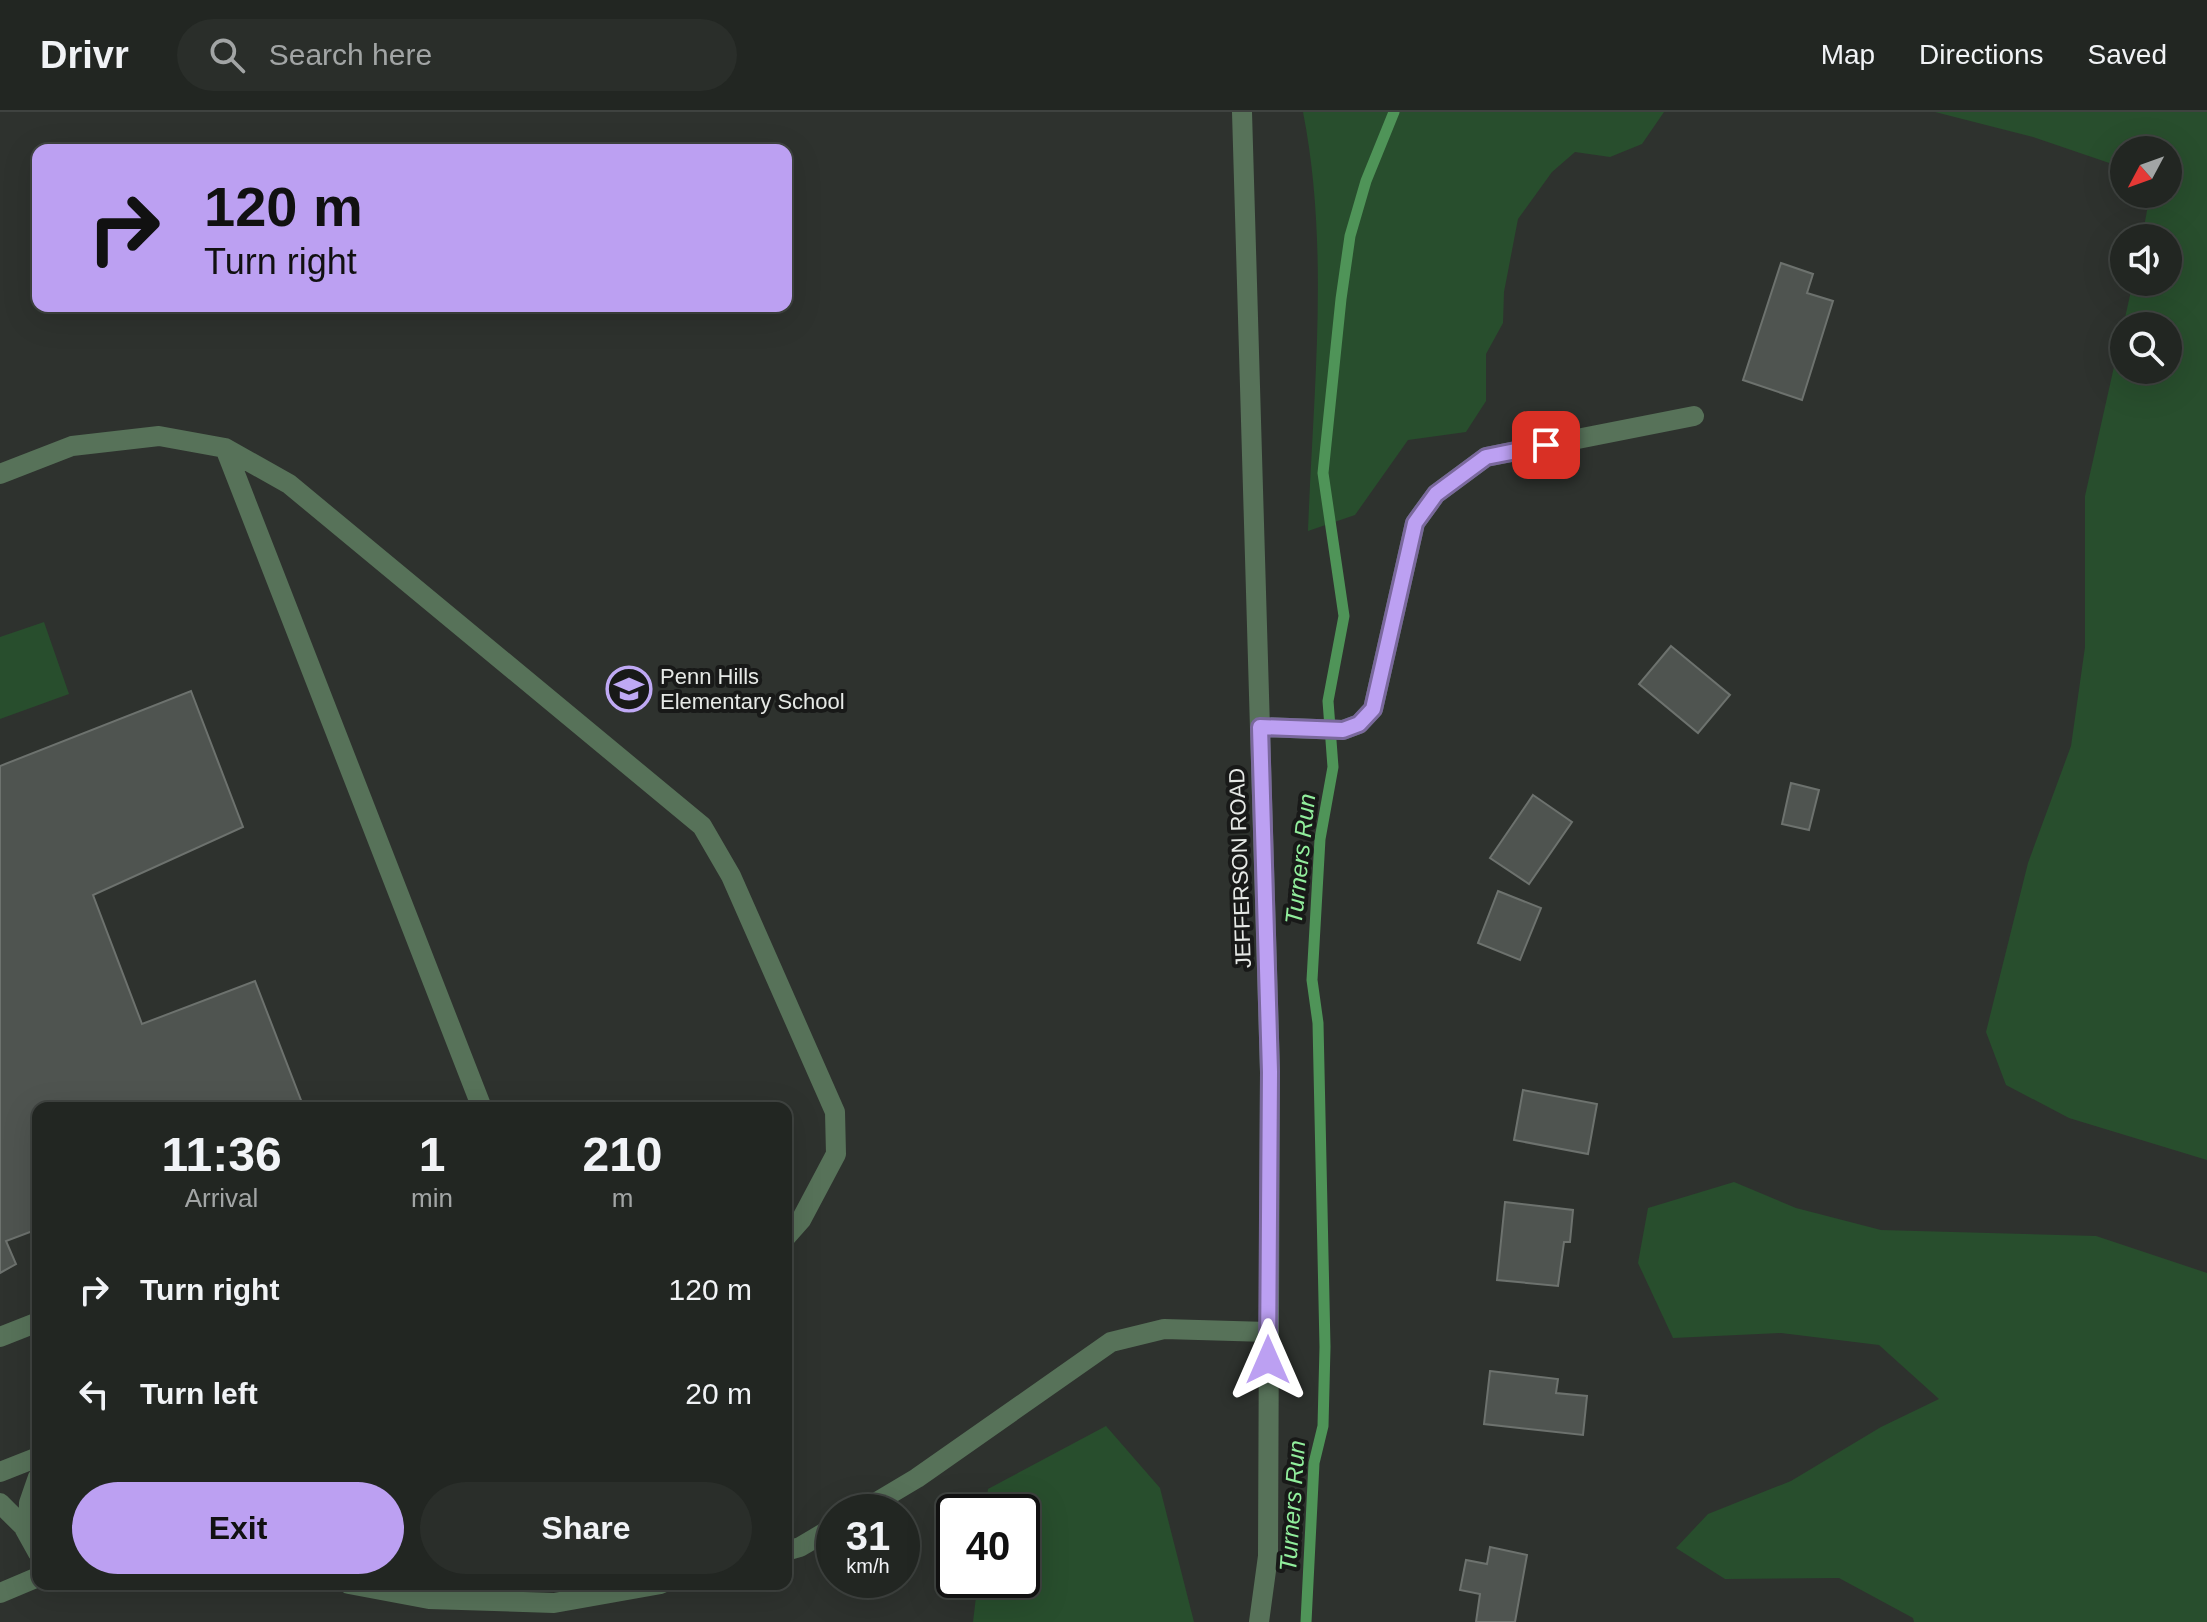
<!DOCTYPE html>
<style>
body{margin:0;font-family:Arial,sans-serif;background:#2a2e2a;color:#f1f3f6;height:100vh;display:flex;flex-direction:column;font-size:30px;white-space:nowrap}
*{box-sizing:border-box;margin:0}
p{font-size:26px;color:#a2a5a5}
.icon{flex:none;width:44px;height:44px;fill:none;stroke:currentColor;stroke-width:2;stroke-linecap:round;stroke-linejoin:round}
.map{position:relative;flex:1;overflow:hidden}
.details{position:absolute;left:32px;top:990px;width:760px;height:488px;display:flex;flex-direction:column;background:#222622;border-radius:16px;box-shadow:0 8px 32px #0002,0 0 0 2px #3f4340}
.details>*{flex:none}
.banner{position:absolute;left:32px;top:32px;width:760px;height:168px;border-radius:16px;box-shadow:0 8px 32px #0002,0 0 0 2px #3f4340;background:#bca0f2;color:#111;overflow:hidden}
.needle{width:52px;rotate:229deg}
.buttons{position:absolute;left:2110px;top:24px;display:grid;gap:16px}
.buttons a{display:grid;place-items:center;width:72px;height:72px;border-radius:50%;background:#222622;box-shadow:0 8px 32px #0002,0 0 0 2px #3f4340;font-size:40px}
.speed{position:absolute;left:816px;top:1382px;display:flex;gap:16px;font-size:40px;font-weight:700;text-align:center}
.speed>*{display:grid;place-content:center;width:104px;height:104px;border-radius:50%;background:#222622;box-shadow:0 8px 32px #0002,0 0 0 2px #3f4340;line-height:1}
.speed small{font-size:20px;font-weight:400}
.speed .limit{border:4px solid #111;border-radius:12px;background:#fff;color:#111}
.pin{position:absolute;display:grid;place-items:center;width:68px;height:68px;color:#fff;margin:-34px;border-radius:16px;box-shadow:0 4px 12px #0006}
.me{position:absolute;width:88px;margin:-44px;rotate:0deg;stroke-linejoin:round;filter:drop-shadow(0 0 6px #0008)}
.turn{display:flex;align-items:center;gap:28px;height:168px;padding:0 40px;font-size:36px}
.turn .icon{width:104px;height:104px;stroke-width:2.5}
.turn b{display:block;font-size:56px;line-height:68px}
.eta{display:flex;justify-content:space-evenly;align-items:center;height:136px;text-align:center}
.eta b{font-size:48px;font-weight:600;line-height:56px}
.primary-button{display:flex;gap:16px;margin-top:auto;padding:16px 40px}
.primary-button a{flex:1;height:92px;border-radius:48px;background:#bca0f2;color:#111;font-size:32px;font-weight:600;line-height:92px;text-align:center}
.primary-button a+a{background:#2a2e2a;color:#f1f3f6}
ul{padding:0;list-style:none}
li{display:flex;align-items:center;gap:24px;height:104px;padding:0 40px}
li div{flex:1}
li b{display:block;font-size:30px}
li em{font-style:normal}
header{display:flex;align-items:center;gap:48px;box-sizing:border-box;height:112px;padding:0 40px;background:#222622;border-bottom:2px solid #3f4340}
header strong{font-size:38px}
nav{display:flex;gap:44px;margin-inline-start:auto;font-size:28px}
.search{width:560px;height:72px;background:#2a2e2a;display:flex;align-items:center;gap:20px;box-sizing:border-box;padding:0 28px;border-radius:44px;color:#a2a5a5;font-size:30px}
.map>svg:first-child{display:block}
.green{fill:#284e2d;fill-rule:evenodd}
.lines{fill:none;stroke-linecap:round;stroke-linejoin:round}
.stream{stroke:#4f9458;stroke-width:11}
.building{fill:#4f5450;stroke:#6d726e;stroke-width:2}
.service{stroke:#577259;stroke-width:20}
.tertiary{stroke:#577259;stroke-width:20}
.route-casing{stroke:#7a689d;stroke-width:20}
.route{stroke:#bca0f2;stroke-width:14}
.labels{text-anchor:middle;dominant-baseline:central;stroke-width:8;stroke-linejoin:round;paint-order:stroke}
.poi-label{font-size:22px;fill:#e6e9e6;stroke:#181918;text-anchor:start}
.street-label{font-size:22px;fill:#e6e9e6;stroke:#181918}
.water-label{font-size:24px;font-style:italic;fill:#91ee9c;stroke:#181918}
</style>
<header>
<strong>Drivr</strong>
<div class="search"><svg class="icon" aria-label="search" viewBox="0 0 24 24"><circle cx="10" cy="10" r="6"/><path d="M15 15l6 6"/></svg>Search here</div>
<nav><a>Map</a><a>Directions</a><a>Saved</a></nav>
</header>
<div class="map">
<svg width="2207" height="1510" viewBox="0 0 2207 1510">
<rect width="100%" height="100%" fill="#2e322e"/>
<path class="green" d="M1303,0H1664L1642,32L1610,45L1575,40L1552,60L1518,107L1504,180L1503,211L1486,242V289L1466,320L1408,328L1355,403L1308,419C1313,281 1330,137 1303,0Z
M1935,0H2207V1048L2069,1006L2006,973L1986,920L2028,751L2071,634L2085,535V384L2133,170H2168V126H2142L2150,82H2168V38H2124V56L2033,25ZM2168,214V258H2124V214Z
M44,510L69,582L0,607V525Z
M1734,1070L1796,1096L1881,1118L2096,1124L2207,1161V1510H1914L1913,1506L1839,1466L1725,1467L1676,1436L1708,1402L1791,1369L1881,1315L1939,1287L1879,1233L1781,1221L1673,1226L1638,1151L1648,1096Z
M1106,1314L1160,1376L1194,1510H973L978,1468H1022V1400H985L988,1377Z"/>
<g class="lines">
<path class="stream" d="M1306,1510L1314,1351L1323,1314L1325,1235L1318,911L1312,868L1320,727L1333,655L1328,589L1344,504L1323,361L1341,187L1350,124L1366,69L1394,0"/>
</g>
<path class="building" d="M1781,151L1813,162L1807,181L1833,189L1802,288L1743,268Z
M1671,534L1730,583L1698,621L1639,572Z
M191,579L243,715L93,783L142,912L255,869L304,996H38V1117L6,1129L16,1152L0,1161V654Z
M1791,671L1819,678L1809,718L1782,712Z
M1533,683L1572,710L1529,772L1490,746Z
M1498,779L1541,796L1520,848L1478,831Z
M1523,978L1597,992L1588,1042L1514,1028Z
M1505,1090L1573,1098L1570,1130H1564L1558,1174L1497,1168Z
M1490,1259L1558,1267L1556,1281L1587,1284L1583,1323L1484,1312Z
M1490,1435L1527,1443L1515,1510H1476L1480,1482L1460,1478L1466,1448L1487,1452Z"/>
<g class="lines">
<path class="service" d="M225,336L482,996
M0,362L72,334L159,324L225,336L289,372L702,714L731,764L835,1000L836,1042L801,1108L786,1125
M1260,615L1343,618L1359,612L1373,597L1415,411L1436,382L1486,345L1694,304
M0,1225L38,1210
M0,1360L38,1345
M0,1391L23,1414L38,1441
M860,1400L917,1366L1111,1230L1164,1217L1268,1220
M28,1423L29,1391L38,1365
M786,1439L800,1435L834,1415
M349,1472L429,1487L554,1491L661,1472
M0,1481L38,1465"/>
<path class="tertiary" d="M1242,0L1270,960L1268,1444L1259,1510"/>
</g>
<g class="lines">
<g class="route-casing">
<path id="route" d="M1268,1248L1270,960L1260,615L1343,618L1359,612L1373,597L1415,411L1436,382L1486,345L1546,333"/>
</g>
<use href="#route" class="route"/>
</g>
<defs>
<g id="school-ring" transform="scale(2.3)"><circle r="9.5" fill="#181918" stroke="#bfa9f4" stroke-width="1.5"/><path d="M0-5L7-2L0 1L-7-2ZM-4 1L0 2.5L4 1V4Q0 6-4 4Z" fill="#bfa9f4"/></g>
</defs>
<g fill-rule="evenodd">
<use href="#school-ring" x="629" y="577"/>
</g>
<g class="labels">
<g class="poi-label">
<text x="660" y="564">Penn Hills<tspan x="660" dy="25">Elementary School</tspan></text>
</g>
<g class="street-label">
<text transform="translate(1240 756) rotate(-92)">JEFFERSON ROAD</text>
</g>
<g class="water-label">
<text transform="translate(1300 747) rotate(-84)">Turners Run</text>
<text transform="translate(1292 1394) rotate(-86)">Turners Run</text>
</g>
</g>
</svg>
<div class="buttons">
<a><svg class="needle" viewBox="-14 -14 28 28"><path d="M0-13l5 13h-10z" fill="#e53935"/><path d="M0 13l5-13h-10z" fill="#a2a5a5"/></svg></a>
<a><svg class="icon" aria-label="sound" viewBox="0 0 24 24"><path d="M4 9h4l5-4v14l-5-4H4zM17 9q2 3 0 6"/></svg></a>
<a><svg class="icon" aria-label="search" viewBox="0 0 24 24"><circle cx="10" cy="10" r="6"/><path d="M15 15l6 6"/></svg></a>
</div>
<div class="speed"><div>31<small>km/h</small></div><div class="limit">40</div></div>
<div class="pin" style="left:1546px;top:333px;background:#d93025"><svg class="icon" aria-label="arrive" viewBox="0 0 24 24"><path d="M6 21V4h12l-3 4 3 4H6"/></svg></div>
<svg class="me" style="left:1268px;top:1248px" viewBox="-20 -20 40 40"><path d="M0-17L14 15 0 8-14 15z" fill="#bca0f2" stroke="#fff" stroke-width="4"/></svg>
<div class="banner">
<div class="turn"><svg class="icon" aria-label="right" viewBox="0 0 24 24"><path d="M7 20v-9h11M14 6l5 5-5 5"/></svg><div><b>120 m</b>Turn right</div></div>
</div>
<section class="details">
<div class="eta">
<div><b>11:36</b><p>Arrival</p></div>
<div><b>1</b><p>min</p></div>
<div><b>210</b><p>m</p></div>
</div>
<ul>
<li><svg class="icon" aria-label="right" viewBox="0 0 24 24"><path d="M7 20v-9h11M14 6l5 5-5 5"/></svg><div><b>Turn right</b></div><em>120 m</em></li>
<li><svg class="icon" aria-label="left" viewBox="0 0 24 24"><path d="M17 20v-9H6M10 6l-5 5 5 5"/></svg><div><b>Turn left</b></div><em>20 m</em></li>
</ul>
<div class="primary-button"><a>Exit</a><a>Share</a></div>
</section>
</div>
